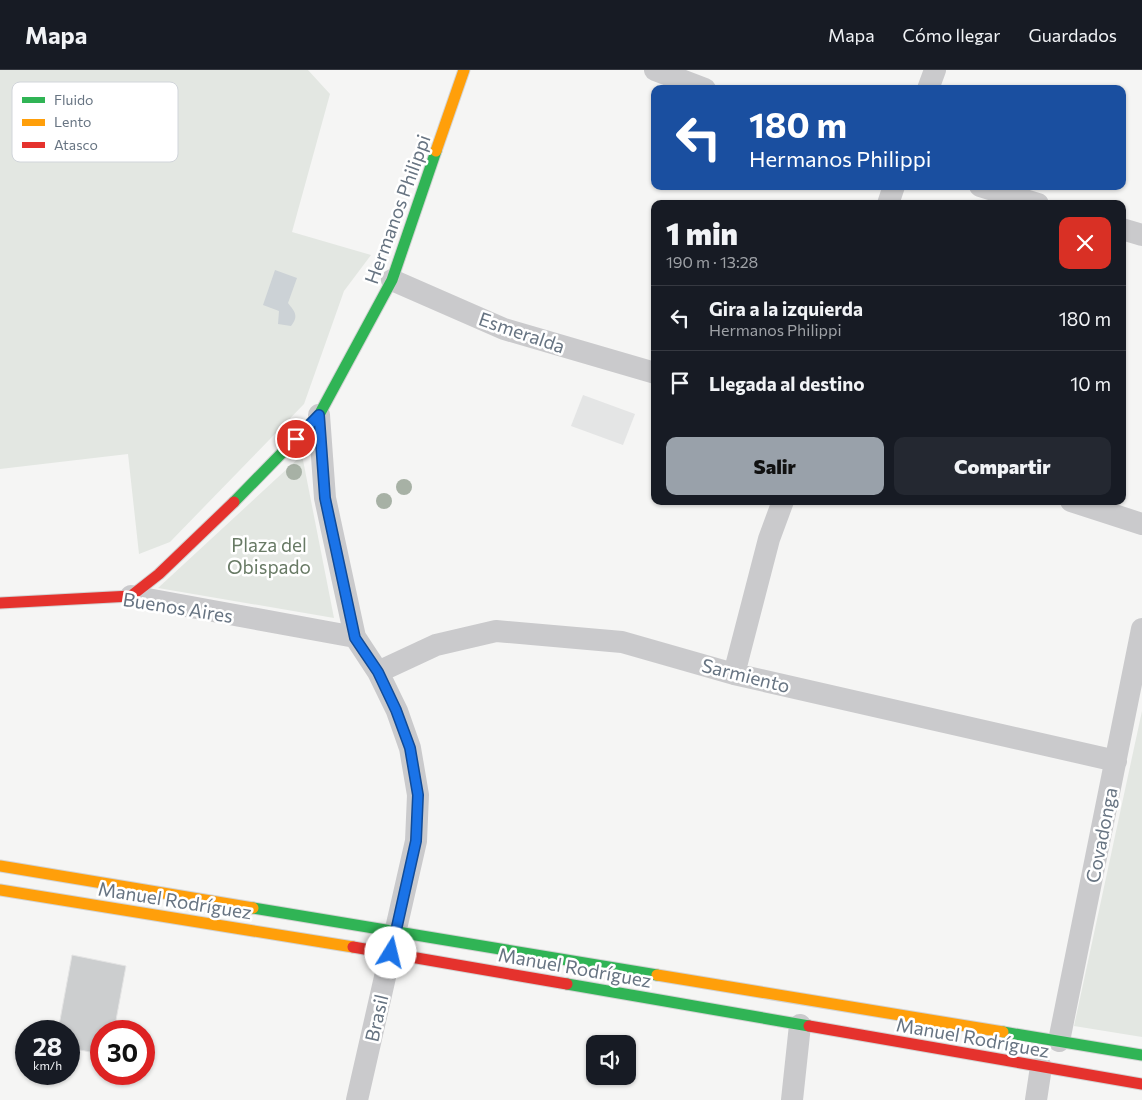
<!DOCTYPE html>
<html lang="es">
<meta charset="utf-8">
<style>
body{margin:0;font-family:Commissioner,sans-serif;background:#242831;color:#f1f3f6;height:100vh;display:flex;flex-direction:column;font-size:19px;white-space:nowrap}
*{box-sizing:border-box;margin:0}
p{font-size:16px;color:#9ea1a6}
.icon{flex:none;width:28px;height:28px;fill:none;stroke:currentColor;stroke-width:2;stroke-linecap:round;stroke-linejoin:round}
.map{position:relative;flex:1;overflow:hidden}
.sheet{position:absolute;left:651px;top:130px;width:475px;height:305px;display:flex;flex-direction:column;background:#171b24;border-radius:10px;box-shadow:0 1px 4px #0004}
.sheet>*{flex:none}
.top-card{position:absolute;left:651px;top:15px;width:475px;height:105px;border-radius:10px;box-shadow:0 1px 4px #0004;background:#1a4fa0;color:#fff;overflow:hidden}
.buttons{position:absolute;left:586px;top:965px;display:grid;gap:10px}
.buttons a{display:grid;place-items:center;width:50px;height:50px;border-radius:10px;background:#171b24;box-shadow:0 1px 4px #0004;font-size:25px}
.speed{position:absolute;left:15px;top:950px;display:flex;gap:10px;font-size:25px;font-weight:700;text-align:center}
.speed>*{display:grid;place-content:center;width:65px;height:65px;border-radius:50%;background:#171b24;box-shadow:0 1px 4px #0004;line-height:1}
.speed small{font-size:12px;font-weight:400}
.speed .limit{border:8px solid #d22;background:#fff;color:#111}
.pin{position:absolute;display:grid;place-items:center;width:42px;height:42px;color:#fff;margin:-21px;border:2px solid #fff;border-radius:50%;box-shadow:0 1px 5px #0007}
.me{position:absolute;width:55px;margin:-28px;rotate:9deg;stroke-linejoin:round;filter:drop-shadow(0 0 4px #0008)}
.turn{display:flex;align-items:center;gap:18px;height:105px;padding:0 15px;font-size:22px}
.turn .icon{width:65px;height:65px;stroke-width:2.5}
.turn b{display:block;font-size:35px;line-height:42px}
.round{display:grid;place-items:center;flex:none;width:52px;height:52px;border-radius:10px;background:#242831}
.overview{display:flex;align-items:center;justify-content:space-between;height:85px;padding:0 15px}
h1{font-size:30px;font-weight:800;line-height:38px}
.action{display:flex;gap:10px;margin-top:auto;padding:10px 15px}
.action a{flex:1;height:58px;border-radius:10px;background:#99a1aa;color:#111;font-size:20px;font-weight:800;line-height:58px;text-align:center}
.action a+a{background:#242831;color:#f1f3f6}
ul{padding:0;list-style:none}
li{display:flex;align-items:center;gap:15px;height:65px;padding:0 15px;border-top:1px solid #363941}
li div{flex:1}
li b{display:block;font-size:19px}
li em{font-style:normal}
header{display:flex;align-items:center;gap:30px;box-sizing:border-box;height:70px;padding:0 25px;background:#171b24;border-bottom:1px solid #363941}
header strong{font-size:24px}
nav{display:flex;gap:28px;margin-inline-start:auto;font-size:18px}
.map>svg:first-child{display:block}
.built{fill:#e4e5e5}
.green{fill:#e3e7e2}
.water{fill:#ccd2d6}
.building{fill:#cccecf;stroke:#e4e4e4}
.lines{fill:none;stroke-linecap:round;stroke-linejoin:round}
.fast-casing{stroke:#d2d3d3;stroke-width:13}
.slow-casing{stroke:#d2d3d3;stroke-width:13}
.jam-casing{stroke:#d2d3d3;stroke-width:13}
.street{stroke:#cacacc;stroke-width:22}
.fast{stroke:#30b455;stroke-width:11}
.slow{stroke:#ff9f0a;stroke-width:11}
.jam{stroke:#e5322d;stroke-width:11}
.tree{fill:#a7b1a5}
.route-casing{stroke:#114b97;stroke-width:12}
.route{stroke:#1a73e8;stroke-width:9}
.labels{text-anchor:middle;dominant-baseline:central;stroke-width:5;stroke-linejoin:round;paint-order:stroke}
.street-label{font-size:19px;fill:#677482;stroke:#fff}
.park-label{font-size:19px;fill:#687a65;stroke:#fff}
.key{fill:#fff;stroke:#d1d5da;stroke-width:1}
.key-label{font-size:14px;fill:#677482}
</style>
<header>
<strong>Mapa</strong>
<nav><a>Mapa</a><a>Cómo llegar</a><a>Guardados</a></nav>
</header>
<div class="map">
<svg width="1142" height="1030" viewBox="0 0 1142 1030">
<rect width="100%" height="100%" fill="#f5f5f4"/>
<path class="built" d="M583,325L635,344L623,375L571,356Z"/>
<path class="green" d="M0,0H308L330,24L292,162L371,185L344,221L304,334L170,472L139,484L128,384L0,399Z
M302,385L334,548L158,518Z
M1142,641V967L1074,956Z"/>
<path class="water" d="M275,200L297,208L288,233C295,242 299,246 291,256L278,254L279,241L263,235Z"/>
<path class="building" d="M72,885L126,896L114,961H101V984L69,978V961H58Z"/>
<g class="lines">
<g class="fast-casing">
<path id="fast" d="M234,432L319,345L392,210L436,81
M253,838L657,905
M567,914L809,956
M1003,962L1142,985"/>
</g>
<g class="slow-casing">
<path id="slow" d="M436,81L464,0
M0,796L253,838
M0,820L353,877
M657,905L1003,962"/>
</g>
<g class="jam-casing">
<path id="jam" d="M0,533L131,526L159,504L234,432
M353,877L567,914
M809,956L1142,1014"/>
</g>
<path class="street" d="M655,0L705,19
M928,19L935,0
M980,116L1038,134
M888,134L894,116
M1122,159L1142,165
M392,210L504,259L655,303
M319,345L325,428L355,567L378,602L397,641L410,678L418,725L416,771L357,1030
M1071,431L1142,454
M131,526L355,567
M378,602L436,575L496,561L622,572L734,604L1116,691
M734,604L769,469L783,431
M1059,971L1142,559
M792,1030L800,955
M1036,1030L1041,997"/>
<use href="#fast" class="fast"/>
<use href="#slow" class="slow"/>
<use href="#jam" class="jam"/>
</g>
<g class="tree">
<circle cx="294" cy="402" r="8"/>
<circle cx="404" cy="417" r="8"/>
<circle cx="384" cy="431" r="8"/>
</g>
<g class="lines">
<g class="route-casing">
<path id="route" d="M296,369L319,345L325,428L355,568L378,602L396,640L410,678L418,725L416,771L391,883"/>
</g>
<use href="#route" class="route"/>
</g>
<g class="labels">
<g class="street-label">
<text transform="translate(397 139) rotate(-70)">Hermanos Philippi</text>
<text transform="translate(522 262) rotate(19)">Esmeralda</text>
<text transform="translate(178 537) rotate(9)">Buenos Aires</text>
<text transform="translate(746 605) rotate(14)">Sarmiento</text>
<text transform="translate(1101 765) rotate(-79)">Covadonga</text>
<text transform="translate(175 830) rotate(9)">Manuel Rodríguez</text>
<text transform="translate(575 897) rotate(10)">Manuel Rodríguez</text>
<text transform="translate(376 948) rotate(-77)">Brasil</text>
<text transform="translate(973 967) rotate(10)">Manuel Rodríguez</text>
</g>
<g class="park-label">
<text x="269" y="474">Plaza del<tspan x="269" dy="22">Obispado</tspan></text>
</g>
</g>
<rect x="12" y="12" width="166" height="80" rx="8" class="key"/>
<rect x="22" y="27" width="23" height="6" fill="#30b455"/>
<rect x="22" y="49" width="23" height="7" fill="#ff9f0a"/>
<rect x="22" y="72" width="23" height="6" fill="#e5322d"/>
<g class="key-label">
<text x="54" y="35">Fluido</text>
<text x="54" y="57">Lento</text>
<text x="54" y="80">Atasco</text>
</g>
</svg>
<div class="buttons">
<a><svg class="icon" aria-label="sound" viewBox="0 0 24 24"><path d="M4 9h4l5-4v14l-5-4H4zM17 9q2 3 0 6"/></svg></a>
</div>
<div class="speed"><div>28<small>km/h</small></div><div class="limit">30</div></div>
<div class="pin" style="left:296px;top:369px;background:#d93025"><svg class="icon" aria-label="arrive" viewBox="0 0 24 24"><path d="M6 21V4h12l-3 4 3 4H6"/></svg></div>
<svg class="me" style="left:391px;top:883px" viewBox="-20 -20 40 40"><circle r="19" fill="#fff"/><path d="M0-13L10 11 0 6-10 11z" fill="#1a73e8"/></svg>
<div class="top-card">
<div class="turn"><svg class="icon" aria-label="left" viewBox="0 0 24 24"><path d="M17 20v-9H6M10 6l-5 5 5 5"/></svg><div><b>180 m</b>Hermanos Philippi</div></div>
</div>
<section class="sheet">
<div class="overview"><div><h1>1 min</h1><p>190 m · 13:28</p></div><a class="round" style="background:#d93025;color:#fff"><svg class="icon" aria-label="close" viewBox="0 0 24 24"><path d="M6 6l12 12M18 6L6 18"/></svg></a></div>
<ul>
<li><svg class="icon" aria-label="left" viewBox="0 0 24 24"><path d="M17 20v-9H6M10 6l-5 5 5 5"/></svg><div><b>Gira a la izquierda</b><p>Hermanos Philippi</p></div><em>180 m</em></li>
<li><svg class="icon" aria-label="arrive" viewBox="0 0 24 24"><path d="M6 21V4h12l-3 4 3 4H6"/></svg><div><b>Llegada al destino</b></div><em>10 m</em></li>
</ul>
<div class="action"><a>Salir</a><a>Compartir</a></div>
</section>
</div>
